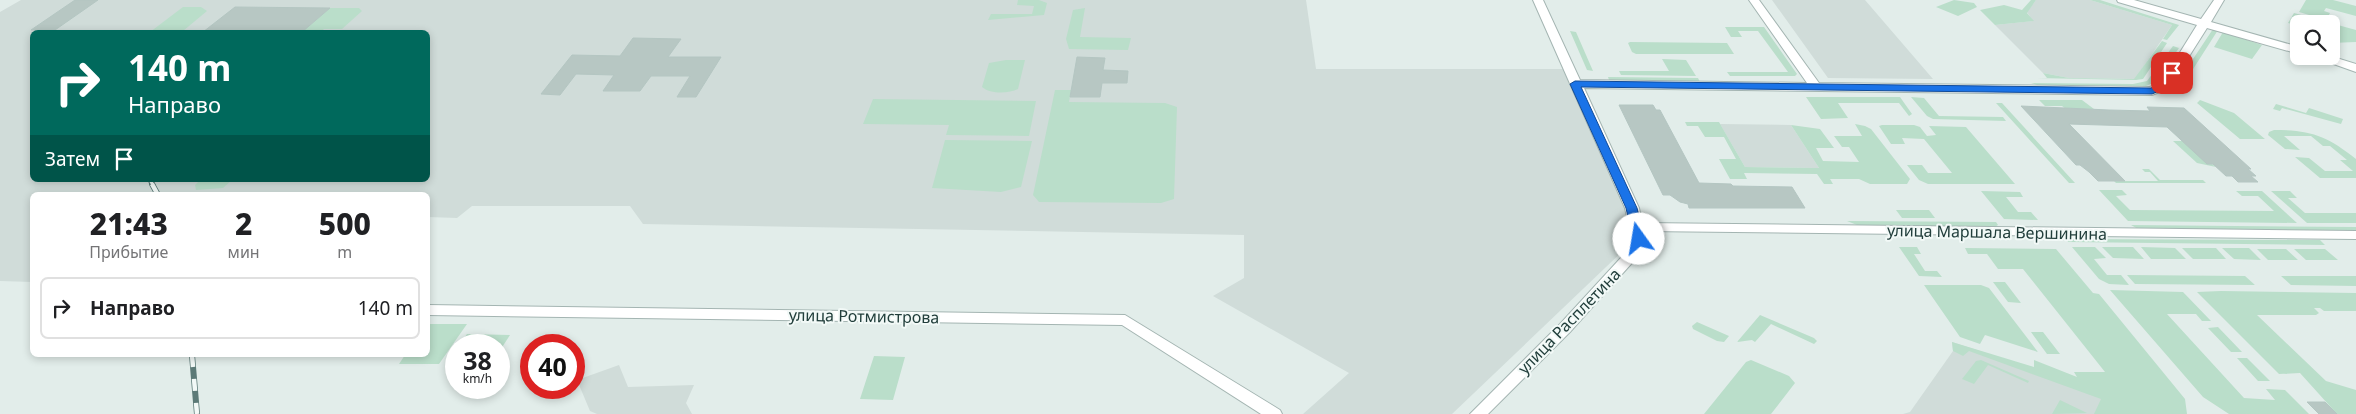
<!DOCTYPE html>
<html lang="ru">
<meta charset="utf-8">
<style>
body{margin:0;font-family:"Noto Sans",sans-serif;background:#f6f6f6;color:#202124;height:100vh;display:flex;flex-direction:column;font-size:19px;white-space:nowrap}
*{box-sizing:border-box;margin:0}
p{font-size:16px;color:#757577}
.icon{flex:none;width:28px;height:28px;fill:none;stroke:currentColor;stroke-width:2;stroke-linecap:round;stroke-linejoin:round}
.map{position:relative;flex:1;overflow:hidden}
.drawer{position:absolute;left:30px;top:192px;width:400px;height:165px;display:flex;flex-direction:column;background:#fff;border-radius:8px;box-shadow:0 2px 8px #0003}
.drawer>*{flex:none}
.banner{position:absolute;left:30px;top:30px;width:400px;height:152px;border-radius:8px;box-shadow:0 2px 8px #0003;background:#00695c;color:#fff;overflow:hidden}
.tools{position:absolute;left:2290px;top:15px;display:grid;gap:10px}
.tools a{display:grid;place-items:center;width:50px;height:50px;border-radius:8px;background:#fff;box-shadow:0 2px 8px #0003;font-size:25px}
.speed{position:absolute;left:445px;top:334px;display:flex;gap:10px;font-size:25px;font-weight:700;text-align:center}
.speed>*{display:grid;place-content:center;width:65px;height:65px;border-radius:50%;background:#fff;box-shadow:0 2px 8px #0003;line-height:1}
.speed small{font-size:12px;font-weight:400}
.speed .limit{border:8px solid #d22;background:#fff;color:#111}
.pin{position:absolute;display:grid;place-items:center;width:42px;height:42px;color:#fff;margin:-21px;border-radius:10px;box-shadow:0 2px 8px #0006}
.me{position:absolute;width:55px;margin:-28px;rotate:347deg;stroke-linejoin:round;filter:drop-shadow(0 0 4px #0008)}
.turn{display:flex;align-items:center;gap:18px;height:105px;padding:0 15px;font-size:22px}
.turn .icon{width:65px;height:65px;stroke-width:2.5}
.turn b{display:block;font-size:35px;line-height:42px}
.then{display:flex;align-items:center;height:48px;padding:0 15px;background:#0003;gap:10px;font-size:19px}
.eta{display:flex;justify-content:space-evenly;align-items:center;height:85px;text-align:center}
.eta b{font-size:30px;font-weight:800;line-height:35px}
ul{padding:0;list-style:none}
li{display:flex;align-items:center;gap:15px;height:62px;margin:0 10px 8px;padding:0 5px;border:2px solid #e0e0e0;border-radius:8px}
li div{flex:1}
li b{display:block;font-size:19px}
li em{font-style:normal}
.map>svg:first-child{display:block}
.built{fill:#d0dcd9;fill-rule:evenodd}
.green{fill:#badeca}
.building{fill:#b7c7c3;stroke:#b4c6c2}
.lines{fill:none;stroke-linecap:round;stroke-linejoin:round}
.minor-casing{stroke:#a4b5b2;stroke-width:2}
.minor{fill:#fff;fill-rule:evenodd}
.rail-far1-casing{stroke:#5c7a77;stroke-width:5}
.rail-casing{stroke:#5c7a77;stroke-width:6}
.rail-far1{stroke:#f2f9f7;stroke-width:3;stroke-dasharray:10;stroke-linecap:butt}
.rail{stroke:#f2f9f7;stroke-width:4.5;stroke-dasharray:12;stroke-linecap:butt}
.route{fill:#1a73e8;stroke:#114b97}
.labels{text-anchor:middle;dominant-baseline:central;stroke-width:4;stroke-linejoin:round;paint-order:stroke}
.street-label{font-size:16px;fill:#213e3b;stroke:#f2f9f7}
</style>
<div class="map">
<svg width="2356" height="414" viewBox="0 0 2356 414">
<rect width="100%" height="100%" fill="#e2edea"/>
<path class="built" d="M21,0H1306L1316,69H1563L1629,217L1631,239L1627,247L1452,414H1303L1349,373L1213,296L1244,278V235L643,224L630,206H472L457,218L428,217V195H32V282L0,281V12ZM32,32H428V180H32Z
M1772,0H1865L1933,79L1828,78Z
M2036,0H2090L2172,25L2135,79L2069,78L2043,73L1995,25L2033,21L2027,12Z
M1720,124L1791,125L1819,168L1745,167Z
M1952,342L1992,355L2173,414H1903L1910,412L1953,351Z
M619,365L628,387L694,385L686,403L692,414H597L590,411L577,380Z"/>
<path class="green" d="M1018,0H1039L1047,3L1044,15L988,20L991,14H1032L1034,6L1017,5Z
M1954,0L1974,3L1977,7L1958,16L1936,7Z
M2031,0H2036L2027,13L2034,21L1995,25L1980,10L2004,5L2022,10Z
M2090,0H2100L2179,25L2167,40L2163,39L2172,25Z
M2306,0H2333L2356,6V16L2326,8L2324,11L2330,13L2326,20L2299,12Z
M183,7H201L207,11L183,31L150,32Z
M330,8H359L362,11L342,29H324L321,32H302Z
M1085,8L1080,37L1131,38L1128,50L1069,49L1066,39L1073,10Z
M2294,13L2356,30V42L2331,43V24H2299V26L2288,23Z
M1725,27H1764L1797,74L1795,76H1730L1727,72H1788L1758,31H1738L1742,37H1731Z
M2213,29L2218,30L2181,88L2177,83Z
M1570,31L1576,32L1593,71L1587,70Z
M2223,32L2262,45L2252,59L2214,47Z
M2162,41L2167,43L2143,79L2136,80L2036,78H2047L2043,73L2069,78L2134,79Z
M1630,42L1727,43L1734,54H1636L1632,52L1628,43Z
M2173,46L2179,48L2155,82L2146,86L2037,85L2031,83L2133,84L2147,81Z
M1662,59L1686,60L1696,76L1621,75L1619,71H1669Z
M1006,60H1025L1018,89C1008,94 990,94 982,87L989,63Z
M1608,77L1698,78L1700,82L1609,80Z
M1055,90H1071L1069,102L1165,103L1177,107L1174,199L1161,203L1039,202L1033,195Z
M1806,97H1900L1912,114L1909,116L1899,103H1838L1848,118L1821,119Z
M1911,97L1924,98L1939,116L2003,117L2006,121L1933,119L1927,116Z
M873,99L1036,101L1029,136L946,135L949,125L863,124Z
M2039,100H2082L2094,109H2066L2062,106H2045Z
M2200,100L2234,113L2265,139H2240L2197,103Z
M1996,103H2002L2075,183H2069Z
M2276,104L2306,113L2309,108L2343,119L2341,124L2282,108L2280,111L2273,109Z
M1685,122H1719L1745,167L1819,168L1791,125L1820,129L1834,148H1816L1823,161L1859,162L1849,147H1842L1834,136H1862L1855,124L1865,126L1871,129L1910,179L1907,184H1870L1859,179H1830L1833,184H1824L1817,174L1744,173L1747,179H1730L1719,159H1736L1724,137H1705L1698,126H1687Z
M1882,125H1914L1920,127L1927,136L1936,135L1929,126L1966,127L2015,184H1928L1919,180L1907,165H1922L1928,173H1952L1924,139L1902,138L1905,144H1891L1879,126Z
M2274,130C2311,130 2327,136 2356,159V178H2320L2295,157L2309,158L2325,171H2353L2340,160H2347L2330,146H2323L2311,136H2284L2300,150L2285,149L2268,135L2269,132Z
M945,140L1032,141L1021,187L1001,192L932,188Z
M2173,141H2182L2216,167L2197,163Z
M2142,169H2149L2160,180H2203L2206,183H2116L2114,181H2158L2150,172H2145Z
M200,180H232L223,188L196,190L195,185Z
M2099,190H2122L2127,195L2116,196L2130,210L2274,211L2258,196H2242L2236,191H2262L2297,223L2128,221Z
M1981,191L2020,192L2023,197H2006L2018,212H2031L2038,220L2004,219Z
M2271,191H2290L2297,198H2288L2305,213H2356V223H2307Z
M1896,210H1929L1935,218H1902Z
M1847,221L1996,222L1998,225L1995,227L1857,225Z
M2131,225L2356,227V231L2138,229Z
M2064,239L2320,240L2325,245L2069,242Z
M1899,247H1917L1921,254H1914L1925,271H1937L1942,277L1919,276Z
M2072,247H2095L2106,258L2094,259L2107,275H2121L2129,285L2109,284L2099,279Z
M2102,247H2133L2144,259L2113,258Z
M2141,247L2175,248L2186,259H2151Z
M1965,248L2056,249L2093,293L2099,294L2185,399L2187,414H2094L2101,399L1969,351L1963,356L1953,351L1952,342L2034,367V360L2077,377L2074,372H2105L2023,269H1998L1987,254H1968Z
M2182,248H2216L2226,259H2193Z
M2222,248H2249L2261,260L2234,259Z
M2257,249H2286L2298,260H2268Z
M2294,249H2325L2338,260H2306Z
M2127,275L2245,276L2255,285L2135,284Z
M2281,276H2356V286L2291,285Z
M1993,282H2005L2021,303L2008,302Z
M1924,285H1981L1989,288L2038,352L1985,335L1980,344L1960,337Z
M2110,290L2183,292L2211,321H2202L2196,314H2167L2244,398L2275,400L2266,389L2285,390L2309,414H2229L2203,397Z
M2221,291L2356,293V311H2324L2320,308H2314L2319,313L2316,315H2257L2326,381L2356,390V414H2337L2300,373L2279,374L2197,292Z
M1760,315L1814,338L1817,341L1814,344L1771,324L1755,342L1752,340L1737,342Z
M1697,322L1729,336L1724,342L1717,341L1693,329L1692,326Z
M428,324H467L439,364H399L405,355H428Z
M2218,327L2242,352H2231L2208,328Z
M2031,332H2043L2060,354H2047Z
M467,334L510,335L499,352V345H459Z
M874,356L905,357L893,400L860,399Z
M2237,358H2247L2270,381H2258Z
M1751,360L1789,376L1795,383L1771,414H1704L1746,362Z
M1981,360L2029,381L2028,383L1988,365L1974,384L1962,379L1976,361Z
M2060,400L2087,413L2052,414Z"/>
<path class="building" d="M75,0H98L55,30H31Z
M235,7L330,8L302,32H203Z
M633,38L681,39L668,57H721L696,97H677L690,76H651L640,91H603L614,75L576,74L560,95L541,94L572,55L620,56Z
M1077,57L1105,58L1103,70L1128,71L1127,83H1102L1100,97H1070Z
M1619,105H1653L1656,110H1660L1699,183L1731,184L1733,186L1792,187L1805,208H1689L1688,204L1680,202L1670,195H1663Z
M2021,106L2109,110L2150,111L2147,107L2184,108L2251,169H2248L2256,176H2251L2258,182H2238L2232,176H2226L2213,164H2207L2167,127L2069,124L2125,181H2098L2089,172L2080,165H2076Z
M2307,402H2325L2337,414H2319Z"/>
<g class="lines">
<g class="minor-casing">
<path id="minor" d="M1533,0H1543L1580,80L1807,83L1749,0H1759L1819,83L2150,87L2161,83L2197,25L2118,2L2117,0H2134L2201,19L2214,0H2224L2211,22L2299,47V54L2207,28L2169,88L2152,95L1584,88L1639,208L1642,223L2356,231V239L1644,231L1646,239L1640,254L1570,332L1488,414H1470L1560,324L1628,250L1632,239L1625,208Z
M2311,56H2330L2356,64V72Z
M428,305L1125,315L1280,410L1282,414H1261L1122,325L428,315Z"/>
</g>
<use href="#minor" class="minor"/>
<g class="rail-far1-casing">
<path id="rail-far1" d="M150,180L153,185"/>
</g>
<g class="rail-casing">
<path id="rail" d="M152,184L158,195
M192,355L197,414"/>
</g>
<use href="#rail-far1" class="rail-far1"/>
<use href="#rail" class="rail"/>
</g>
<path class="route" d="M2172,70L2177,73L2168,87L2152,94L1581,87L1637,208L1645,239L1639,243L1633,239L1626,208L1570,84L1575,81L2151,88L2161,83L2169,71Z"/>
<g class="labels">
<g class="street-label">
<text transform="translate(1997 232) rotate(1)">улица Маршала Вершинина</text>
<text transform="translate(864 316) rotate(1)">улица Ротмистрова</text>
<text transform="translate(1569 321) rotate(-46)">улица Расплетина</text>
</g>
</g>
</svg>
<div class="tools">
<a><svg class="icon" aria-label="search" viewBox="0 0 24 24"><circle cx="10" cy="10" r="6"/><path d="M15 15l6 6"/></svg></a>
</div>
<div class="speed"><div>38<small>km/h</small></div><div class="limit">40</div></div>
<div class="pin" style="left:2172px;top:73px;background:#d93025"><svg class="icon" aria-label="arrive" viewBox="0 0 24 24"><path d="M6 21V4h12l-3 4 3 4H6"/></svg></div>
<svg class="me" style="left:1639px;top:239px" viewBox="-20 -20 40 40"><circle r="19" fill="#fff"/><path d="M0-13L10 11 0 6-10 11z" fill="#1a73e8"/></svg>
<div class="banner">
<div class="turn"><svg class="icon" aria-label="right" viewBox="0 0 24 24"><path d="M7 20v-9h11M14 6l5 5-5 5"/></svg><div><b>140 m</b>Направо</div></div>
<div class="then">Затем<svg class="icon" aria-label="arrive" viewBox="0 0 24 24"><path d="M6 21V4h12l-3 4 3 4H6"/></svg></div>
</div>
<section class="drawer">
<div class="eta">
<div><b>21:43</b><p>Прибытие</p></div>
<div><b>2</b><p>мин</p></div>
<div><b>500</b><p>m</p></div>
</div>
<ul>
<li><svg class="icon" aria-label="right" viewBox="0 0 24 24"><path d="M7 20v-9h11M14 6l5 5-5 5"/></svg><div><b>Направо</b></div><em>140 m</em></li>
</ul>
</section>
</div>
